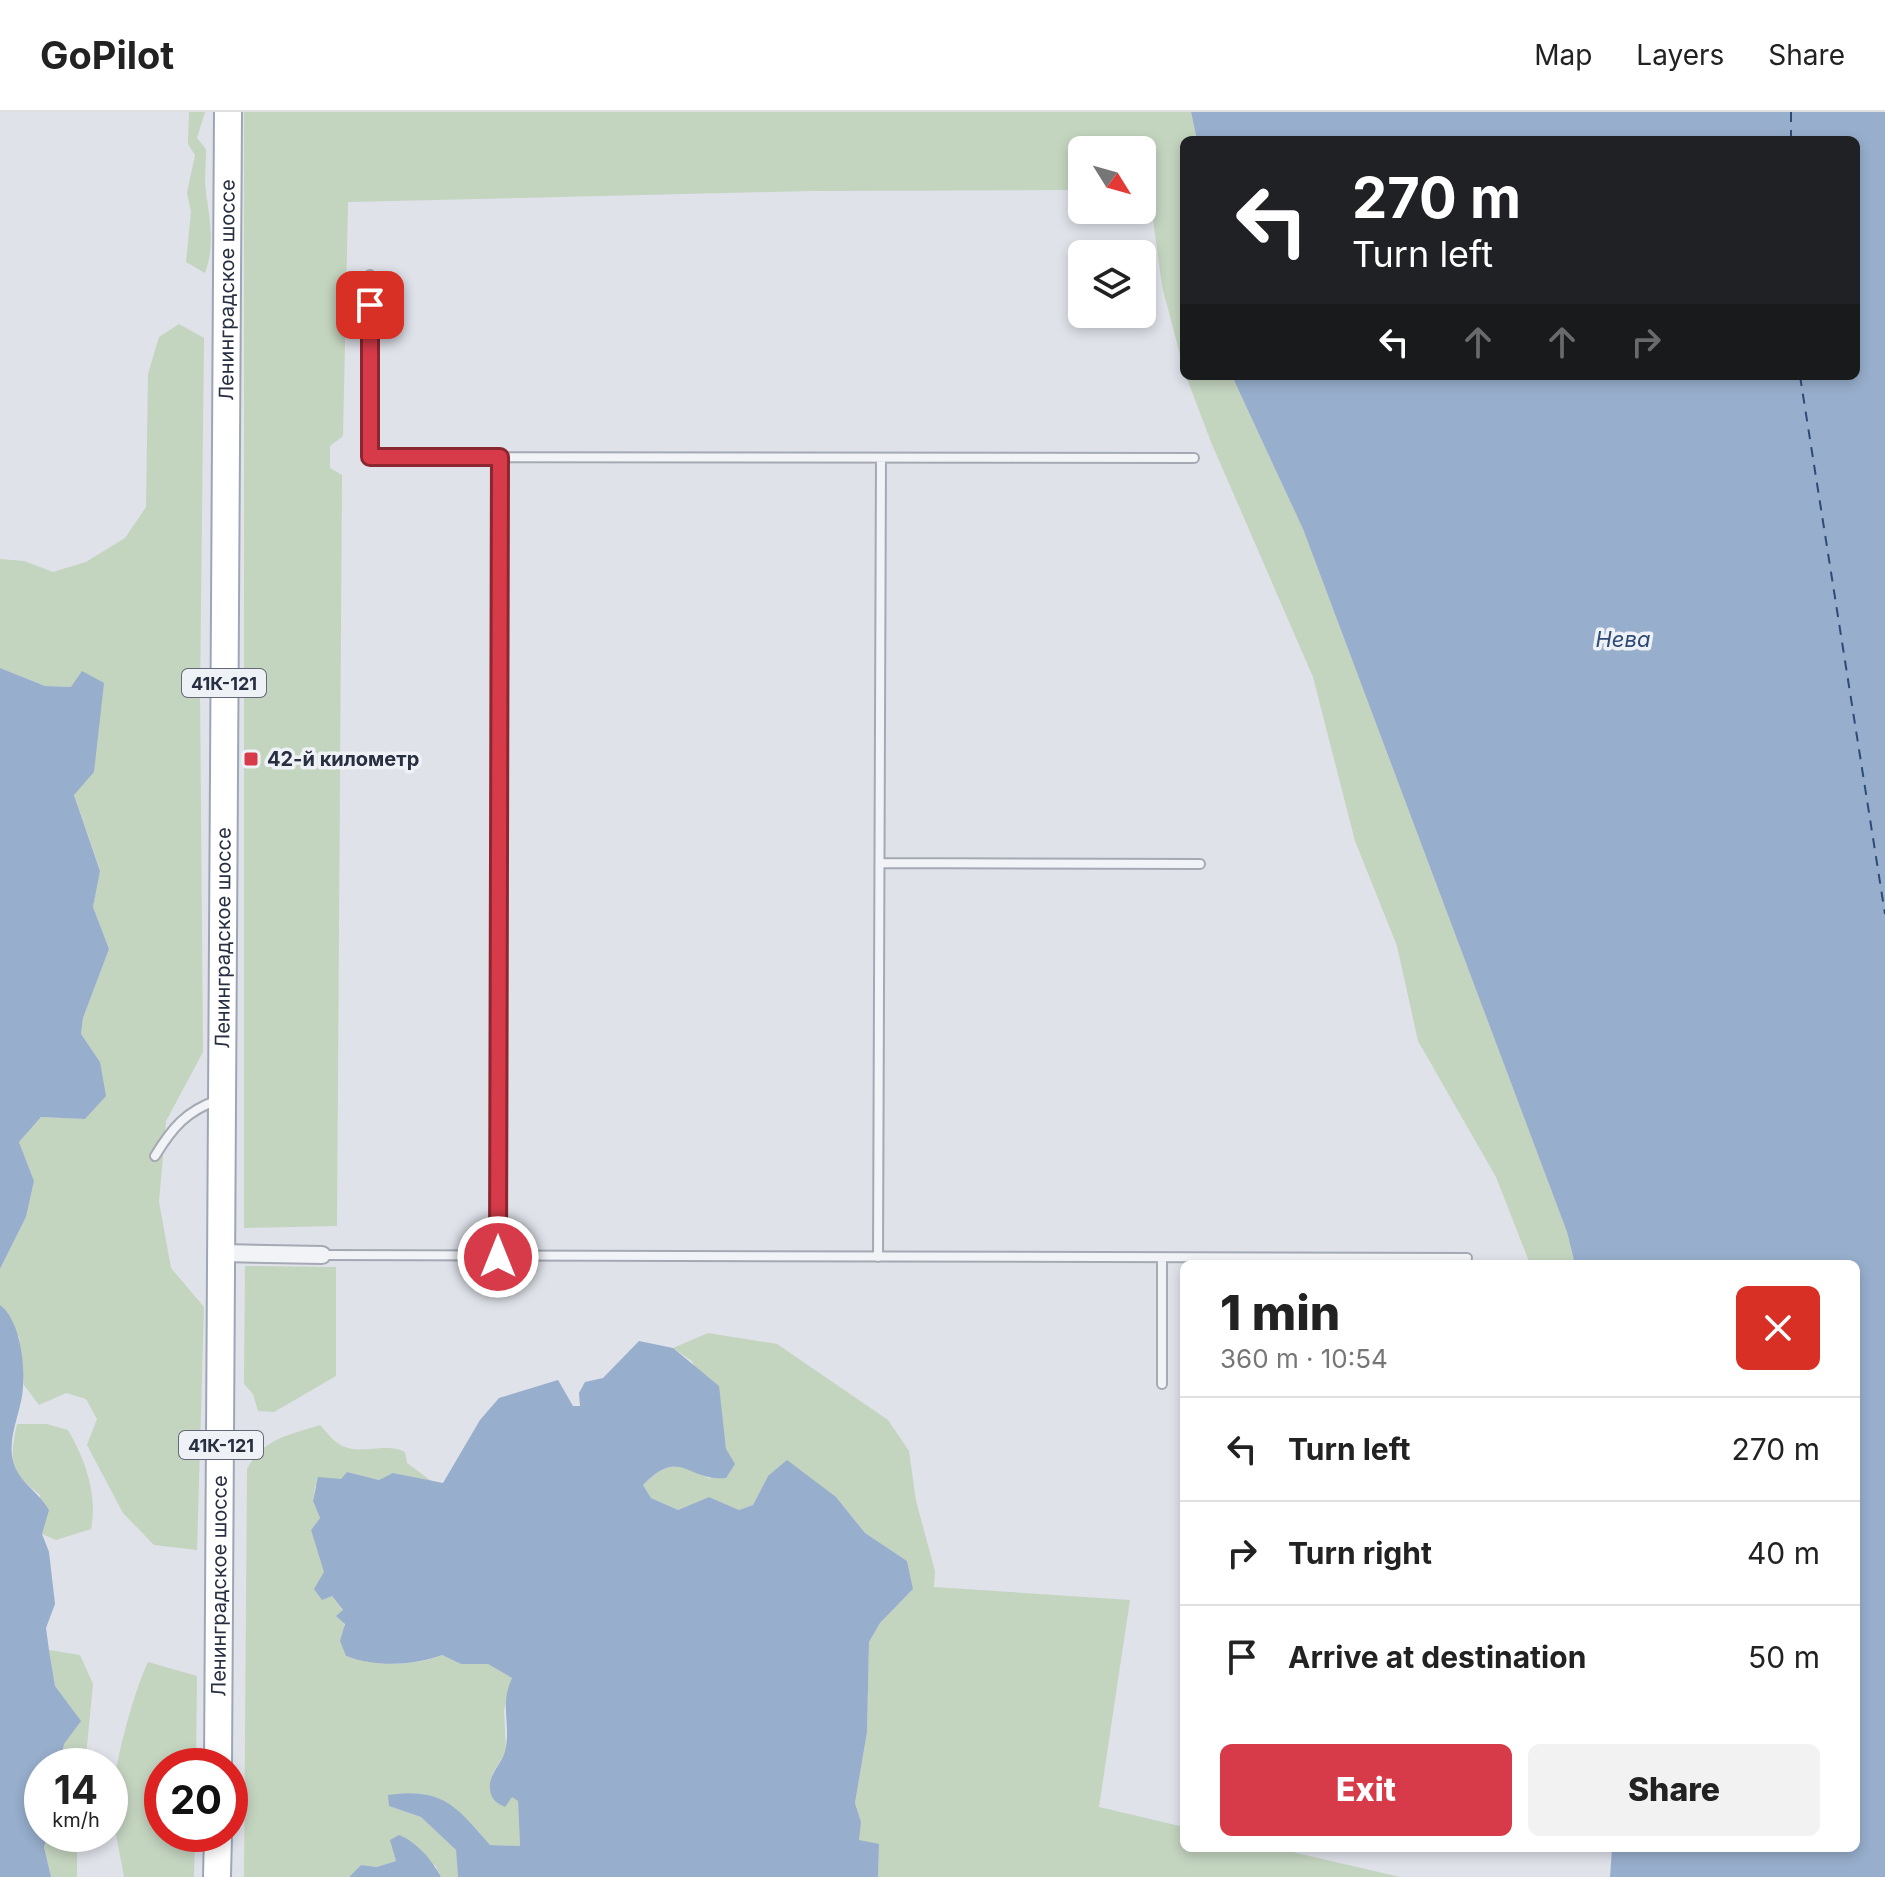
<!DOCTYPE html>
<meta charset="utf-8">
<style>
body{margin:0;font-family:Inter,sans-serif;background:#f2f2f2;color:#222;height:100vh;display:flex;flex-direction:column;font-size:30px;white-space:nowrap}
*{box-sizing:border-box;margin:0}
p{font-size:26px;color:#767676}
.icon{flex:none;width:44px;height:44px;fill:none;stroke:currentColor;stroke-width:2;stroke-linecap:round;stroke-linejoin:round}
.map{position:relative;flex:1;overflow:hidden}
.sheet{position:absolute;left:1180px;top:1148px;width:680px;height:592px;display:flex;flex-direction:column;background:#fff;border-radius:12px;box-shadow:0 4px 12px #0003}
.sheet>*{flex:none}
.banner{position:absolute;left:1180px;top:24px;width:680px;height:244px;border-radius:12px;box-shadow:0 4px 12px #0003;background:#202124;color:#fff;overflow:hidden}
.needle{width:52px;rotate:127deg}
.fabs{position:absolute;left:1068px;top:24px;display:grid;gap:16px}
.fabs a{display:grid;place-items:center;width:88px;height:88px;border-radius:12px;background:#fff;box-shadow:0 4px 12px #0003;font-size:40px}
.speed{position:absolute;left:24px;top:1636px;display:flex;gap:16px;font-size:40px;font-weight:700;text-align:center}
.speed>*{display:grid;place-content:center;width:104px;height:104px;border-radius:50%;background:#fff;box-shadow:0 4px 12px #0003;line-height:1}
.speed small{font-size:20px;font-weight:400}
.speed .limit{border:12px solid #d22;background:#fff;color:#111}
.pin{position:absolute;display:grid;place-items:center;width:68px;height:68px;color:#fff;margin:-34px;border-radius:16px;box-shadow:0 4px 12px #0006}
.me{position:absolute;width:88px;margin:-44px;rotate:0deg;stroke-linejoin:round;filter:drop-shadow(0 0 6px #0008)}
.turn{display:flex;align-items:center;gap:28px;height:168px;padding:0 40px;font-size:36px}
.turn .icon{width:104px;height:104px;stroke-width:2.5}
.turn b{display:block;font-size:56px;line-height:68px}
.lanes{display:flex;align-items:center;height:76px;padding:0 40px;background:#0003;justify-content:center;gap:40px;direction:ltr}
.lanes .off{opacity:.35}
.round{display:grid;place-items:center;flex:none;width:84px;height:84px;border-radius:12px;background:#f2f2f2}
.summary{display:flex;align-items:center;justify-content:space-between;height:136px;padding:0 40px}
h1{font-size:48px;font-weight:800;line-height:60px}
.action{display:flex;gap:16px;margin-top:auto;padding:16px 40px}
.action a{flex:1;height:92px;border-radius:12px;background:#d73b4a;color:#fff;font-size:32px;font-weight:800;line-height:92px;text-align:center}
.action a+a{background:#f2f2f2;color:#222}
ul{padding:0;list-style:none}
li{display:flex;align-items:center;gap:24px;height:104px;padding:0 40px;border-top:2px solid #e0e0e0}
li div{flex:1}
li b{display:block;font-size:30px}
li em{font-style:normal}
header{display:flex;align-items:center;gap:48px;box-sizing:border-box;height:112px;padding:0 40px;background:#fff;border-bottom:2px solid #e0e0e0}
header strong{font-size:38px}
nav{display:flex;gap:44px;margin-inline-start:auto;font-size:28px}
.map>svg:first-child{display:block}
.green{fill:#c3d4bf}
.water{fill:#97aecc}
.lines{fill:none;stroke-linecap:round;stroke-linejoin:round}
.ferry{stroke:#2e4b78;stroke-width:2;stroke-dasharray:10 8;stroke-linecap:butt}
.lane-casing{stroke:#a4a9b3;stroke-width:12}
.street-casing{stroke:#a4a9b3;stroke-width:20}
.primary-casing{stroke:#9da6b6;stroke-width:30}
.lane{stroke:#f2f3f7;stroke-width:8}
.street{stroke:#f2f3f7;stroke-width:16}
.primary{stroke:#fff;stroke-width:26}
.route-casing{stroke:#8c2630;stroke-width:20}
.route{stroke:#d73b4a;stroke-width:14}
.poi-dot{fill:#d73b4a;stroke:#eef1f6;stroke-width:3}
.labels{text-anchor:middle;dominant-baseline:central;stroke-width:7;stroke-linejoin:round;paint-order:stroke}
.shield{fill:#eef1f6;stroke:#636977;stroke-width:2}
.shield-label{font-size:18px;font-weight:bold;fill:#272f41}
.street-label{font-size:20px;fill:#272f41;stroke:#eef1f6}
.poi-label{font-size:20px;font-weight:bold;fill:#272f41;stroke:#eef1f6;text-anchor:start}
.water-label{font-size:22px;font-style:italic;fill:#2e4b78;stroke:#eef1f6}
</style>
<header>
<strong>GoPilot</strong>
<nav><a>Map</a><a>Layers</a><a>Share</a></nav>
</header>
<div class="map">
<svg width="1885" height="1765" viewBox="0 0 1885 1765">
<rect width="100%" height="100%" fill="#dfe2e9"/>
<path class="green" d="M189,0H205L197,26L206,37C206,51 204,67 206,81C210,109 215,133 205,161L186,150L191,100L187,81L195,43L188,32Z
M244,0H1191L1197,28H1184V258L1162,174L1149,78H1142V38H1082V78L811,79L348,90L343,324L330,334V356L342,363L337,1114L244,1116Z
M179,212L204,226L200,580L203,940L166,1009L159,1090L171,1156L204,1195L197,1438L154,1433L123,1401L87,1333L97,1307L86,1287L66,1281L39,1293L24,1273L19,1225L0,1193V1157L26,1105L34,1069L19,1030L41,1005L85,1007L100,950L81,922L83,906L109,837L93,795L100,758L74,682L94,660L97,627L71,575L45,574L0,556V447L24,449L53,460L86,450L125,426L146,395L148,262L159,225Z
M1186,264H1232L1303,417L1567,1120L1575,1152H1530L1496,1065L1418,929L1397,834L1355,729L1313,565L1211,330Z
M245,1154L336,1155V1264L274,1300L258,1299L253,1282L244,1272Z
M708,1221L777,1232L888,1308L909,1339L916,1389L935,1459L934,1475L1130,1488L1099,1695L1184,1715V1736H1275L1400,1765H878L879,1733L858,1728L861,1710L855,1691L867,1620L869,1530L880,1511L913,1477L907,1449L865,1421L836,1385L768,1364L753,1393L739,1398L709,1385L678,1398L651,1386L643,1373C670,1346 678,1351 710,1367L726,1337L724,1322L692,1249L673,1236Z
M17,1312H46L68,1318C85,1347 98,1383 91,1417L56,1428L42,1422L40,1383C10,1359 9,1350 17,1312Z
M320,1313C326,1319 332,1328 339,1332C358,1345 385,1329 405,1340L407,1351L434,1371L394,1361L379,1368L347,1360L341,1367L315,1374L313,1389L320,1406L311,1418L332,1484L343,1499L346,1544C375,1554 413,1555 442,1543L461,1552H488L512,1566L504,1598L506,1639L492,1663L518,1689L520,1734L490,1733C458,1696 441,1675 389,1683V1694L421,1705L456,1738L458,1765H441L435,1753L394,1741L396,1749L377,1755L361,1753L349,1765H244L247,1357C264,1326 287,1324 320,1313Z
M49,1538L80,1543L93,1572L85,1654H59L64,1632L80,1609L55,1574Z
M148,1550L197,1564L196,1654H162V1722H195L194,1765H124C120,1741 113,1714 113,1690C112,1658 134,1579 148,1550Z
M48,1722H77V1765H51L44,1735Z"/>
<path class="water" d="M1191,0H1885V1765H1610L1612,1736H1856V1152H1575L1567,1120L1303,417L1232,264H1856V28H1197Z
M0,556L45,574L71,575L82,559L104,571L94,660L74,683L100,759L93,795L109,837L83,906L81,922L100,950L106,984L85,1007L41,1005L19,1030L34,1069L26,1105L0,1157Z
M0,1193C20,1208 25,1251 23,1275C22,1297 9,1321 12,1343C15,1369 37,1377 49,1398L42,1422L49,1440L55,1492L46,1516L49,1538L55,1574L81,1609L64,1632L59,1654H42V1722H48L44,1735L51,1765H0Z
M639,1229L673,1236L719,1274L726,1337L735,1352L726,1366C686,1369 680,1334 643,1373L651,1386L678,1398L709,1385L739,1398L753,1393L768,1364L787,1348L836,1385L865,1421L907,1449L913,1477L880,1511L869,1530L867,1620L855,1691L861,1710L859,1728L879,1732L878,1765H458L456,1738L421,1705L389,1694L388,1683C443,1675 457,1695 490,1733L520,1734L518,1689L512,1685L505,1695C499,1692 493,1689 491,1682C485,1663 504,1652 506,1635C510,1607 500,1593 512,1566L488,1552H461L442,1543C413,1554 375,1555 346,1544L340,1529L345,1512L336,1504L343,1498L332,1484L322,1488L314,1477L324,1460L311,1418L320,1406L313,1389L318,1365L341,1367L347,1360L379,1368L393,1361L443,1371L480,1308L499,1286L558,1268L573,1294H580L579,1281L585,1270L603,1266Z
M399,1723C417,1730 432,1748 441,1765H349L361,1753L377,1755L396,1749L390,1728Z"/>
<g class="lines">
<path class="ferry" d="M1791,0V28
M1800,264L1885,802"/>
<g class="lane-casing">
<path id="lane" d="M370,163V345L1194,346
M880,751L1200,752
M155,1044C172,1016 186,999 218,988
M322,1143L1467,1146
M498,1145L500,345
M878,1145L881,346
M1162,1272V1146"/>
</g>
<g class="street-casing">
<path id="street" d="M222,1141L322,1143"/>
</g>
<g class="primary-casing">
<g id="primary">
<path id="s1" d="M218,1654L228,0"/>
<path d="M217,1765L218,1722"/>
</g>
</g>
<use href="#lane" class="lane"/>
<use href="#street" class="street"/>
<use href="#primary" class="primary"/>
</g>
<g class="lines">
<g class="route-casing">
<path id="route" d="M370,193V345H500L498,1145"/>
</g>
<use href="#route" class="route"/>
</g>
<rect class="poi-dot" x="243" y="639" width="16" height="16" rx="4"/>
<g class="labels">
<g class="shield">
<rect x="182" y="557" width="84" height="28" rx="6"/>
<rect x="179" y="1319" width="84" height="28" rx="6"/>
</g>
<g class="shield-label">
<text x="224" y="571">41К-121</text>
<text x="221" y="1333">41К-121</text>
</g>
<g class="street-label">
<text stroke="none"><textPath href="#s1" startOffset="1476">Ленинградское шоссе</textPath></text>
<text stroke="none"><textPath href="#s1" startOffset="828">Ленинградское шоссе</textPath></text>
<text stroke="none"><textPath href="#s1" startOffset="180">Ленинградское шоссе</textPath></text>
</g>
<g class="poi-label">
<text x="267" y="647">42-й километр</text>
</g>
<g class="water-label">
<text x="1623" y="527">Нева</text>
</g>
</g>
</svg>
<div class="fabs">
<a><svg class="needle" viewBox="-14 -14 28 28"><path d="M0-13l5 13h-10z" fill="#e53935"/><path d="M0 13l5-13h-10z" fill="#767676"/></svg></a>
<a><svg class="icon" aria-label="layers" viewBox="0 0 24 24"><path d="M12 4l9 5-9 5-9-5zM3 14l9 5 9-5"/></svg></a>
</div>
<div class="speed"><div>14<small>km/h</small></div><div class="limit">20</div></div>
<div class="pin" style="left:370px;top:193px;background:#d93025"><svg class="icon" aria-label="arrive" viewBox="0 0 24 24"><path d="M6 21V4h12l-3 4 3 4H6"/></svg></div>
<svg class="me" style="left:498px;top:1145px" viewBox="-20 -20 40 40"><circle r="17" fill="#d73b4a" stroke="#fff" stroke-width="3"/><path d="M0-11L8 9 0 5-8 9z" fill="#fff"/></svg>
<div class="banner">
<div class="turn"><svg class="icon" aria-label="left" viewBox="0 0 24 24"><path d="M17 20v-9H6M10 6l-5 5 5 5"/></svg><div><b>270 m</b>Turn left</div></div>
<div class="lanes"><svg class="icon" aria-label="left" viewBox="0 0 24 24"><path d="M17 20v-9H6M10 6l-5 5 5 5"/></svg><svg class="icon off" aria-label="ahead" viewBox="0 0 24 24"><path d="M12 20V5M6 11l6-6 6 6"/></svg><svg class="icon off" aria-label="ahead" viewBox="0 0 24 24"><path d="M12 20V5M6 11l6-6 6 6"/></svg><svg class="icon off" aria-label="right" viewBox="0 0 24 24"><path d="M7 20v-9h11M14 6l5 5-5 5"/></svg></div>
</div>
<section class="sheet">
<div class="summary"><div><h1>1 min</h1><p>360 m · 10:54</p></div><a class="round" style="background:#d93025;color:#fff"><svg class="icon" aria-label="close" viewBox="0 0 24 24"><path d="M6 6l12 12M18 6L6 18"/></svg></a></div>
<ul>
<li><svg class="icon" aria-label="left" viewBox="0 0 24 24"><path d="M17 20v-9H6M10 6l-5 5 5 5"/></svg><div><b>Turn left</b></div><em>270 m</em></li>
<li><svg class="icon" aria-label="right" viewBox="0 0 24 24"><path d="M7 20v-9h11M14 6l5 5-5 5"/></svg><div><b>Turn right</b></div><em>40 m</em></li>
<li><svg class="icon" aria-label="arrive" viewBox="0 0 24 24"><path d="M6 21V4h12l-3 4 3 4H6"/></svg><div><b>Arrive at destination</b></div><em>50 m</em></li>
</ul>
<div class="action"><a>Exit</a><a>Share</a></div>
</section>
</div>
